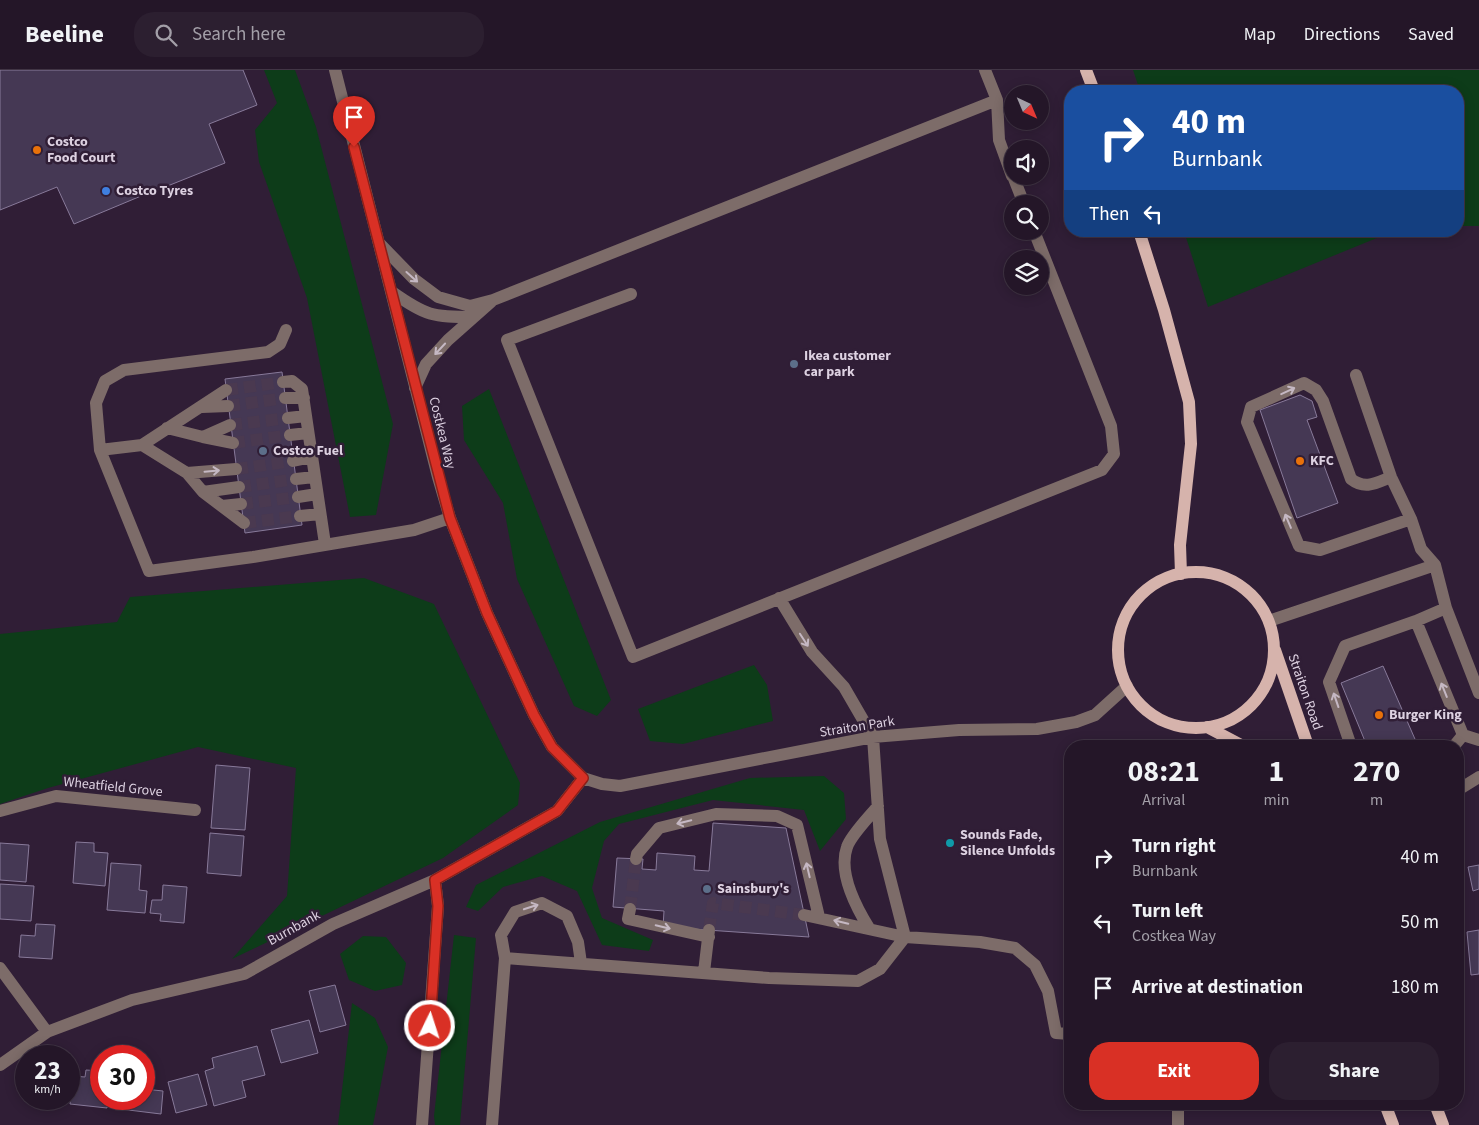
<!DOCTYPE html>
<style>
body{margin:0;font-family:"Source Sans 3",sans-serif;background:#2c1f30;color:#f1f3f6;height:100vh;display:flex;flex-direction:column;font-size:19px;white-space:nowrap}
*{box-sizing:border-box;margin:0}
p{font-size:16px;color:#a39fa8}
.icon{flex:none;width:28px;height:28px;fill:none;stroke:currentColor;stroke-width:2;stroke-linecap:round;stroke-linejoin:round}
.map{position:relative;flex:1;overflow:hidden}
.side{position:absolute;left:1064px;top:670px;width:400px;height:370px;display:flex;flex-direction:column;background:#241628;border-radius:20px;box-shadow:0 2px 12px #0003,0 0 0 1px #413545}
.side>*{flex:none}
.guide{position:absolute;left:1064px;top:15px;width:400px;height:152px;border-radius:20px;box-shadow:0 2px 12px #0003,0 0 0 1px #413545;background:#1a4fa0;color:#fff;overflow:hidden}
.needle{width:32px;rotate:136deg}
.controls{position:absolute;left:1004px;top:15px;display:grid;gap:10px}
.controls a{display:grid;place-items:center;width:45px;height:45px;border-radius:50%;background:#241628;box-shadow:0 2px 12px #0003,0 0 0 1px #413545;font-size:25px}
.speed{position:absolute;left:15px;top:975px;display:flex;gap:10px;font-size:25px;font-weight:700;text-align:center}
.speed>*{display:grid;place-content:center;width:65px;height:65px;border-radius:50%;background:#241628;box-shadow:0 2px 12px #0003,0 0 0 1px #413545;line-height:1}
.speed small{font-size:12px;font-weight:400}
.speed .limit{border:8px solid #d22;background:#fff;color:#111}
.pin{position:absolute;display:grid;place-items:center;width:42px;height:42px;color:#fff;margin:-51px -21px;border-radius:50% 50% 50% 0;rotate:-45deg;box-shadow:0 0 5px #0007}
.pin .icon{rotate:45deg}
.me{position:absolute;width:55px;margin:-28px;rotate:4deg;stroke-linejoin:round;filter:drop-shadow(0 0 4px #0008)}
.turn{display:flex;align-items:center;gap:18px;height:105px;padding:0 25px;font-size:22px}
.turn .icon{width:65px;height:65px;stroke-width:2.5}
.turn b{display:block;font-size:35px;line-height:42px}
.then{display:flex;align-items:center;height:48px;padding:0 25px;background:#0003;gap:10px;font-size:19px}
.eta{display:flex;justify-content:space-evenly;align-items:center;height:85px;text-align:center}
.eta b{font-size:30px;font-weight:700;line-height:35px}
.action{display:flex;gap:10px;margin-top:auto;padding:10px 25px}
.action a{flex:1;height:58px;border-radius:20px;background:#d93025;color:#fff;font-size:20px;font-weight:700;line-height:58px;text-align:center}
.action a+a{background:#2c1f30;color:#f1f3f6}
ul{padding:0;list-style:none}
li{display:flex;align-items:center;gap:15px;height:65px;padding:0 25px}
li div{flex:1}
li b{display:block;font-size:19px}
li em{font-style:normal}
header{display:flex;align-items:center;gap:30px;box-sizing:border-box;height:70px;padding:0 25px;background:#241628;border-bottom:1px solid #413545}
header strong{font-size:24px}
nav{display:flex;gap:28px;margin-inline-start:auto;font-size:18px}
.search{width:350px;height:45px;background:#2c1f30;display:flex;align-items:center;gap:12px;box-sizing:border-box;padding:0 18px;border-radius:20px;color:#a39fa8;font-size:19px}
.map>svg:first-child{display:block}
.green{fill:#0d3c19}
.building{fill:#453854;stroke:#887a9a}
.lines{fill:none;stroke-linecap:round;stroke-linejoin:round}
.minor-tunnel{stroke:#4a3950;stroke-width:12;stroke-dasharray:12 6;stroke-linecap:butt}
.minor{stroke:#7d6c69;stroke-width:12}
.major{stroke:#d6b3ac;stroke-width:12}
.oneway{stroke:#c5b8c3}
.route-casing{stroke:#8d1f18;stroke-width:12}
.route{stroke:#d93025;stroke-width:9}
.food-dot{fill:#e8710a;stroke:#301e36;stroke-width:2}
.shop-dot{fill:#3f7fe0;stroke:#301e36;stroke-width:2}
.service-dot{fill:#5c6f8a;stroke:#301e36;stroke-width:2}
.culture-dot{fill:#0f9aa8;stroke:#301e36;stroke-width:2}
.labels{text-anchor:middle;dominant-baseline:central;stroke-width:5;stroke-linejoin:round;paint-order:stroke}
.poi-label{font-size:14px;font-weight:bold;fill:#ddd1e1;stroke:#301e36;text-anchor:start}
.street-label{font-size:14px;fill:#ddd1e1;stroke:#301e36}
</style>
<header>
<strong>Beeline</strong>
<div class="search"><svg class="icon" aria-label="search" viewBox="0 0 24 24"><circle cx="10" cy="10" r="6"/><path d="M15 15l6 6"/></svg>Search here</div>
<nav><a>Map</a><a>Directions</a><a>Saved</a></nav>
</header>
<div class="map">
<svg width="1479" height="1055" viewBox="0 0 1479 1055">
<rect width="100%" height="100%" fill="#301e36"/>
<path class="green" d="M264,0H295L316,57L393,354L376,445L350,447L307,228L259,92L255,60L277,33Z
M1133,0H1479V156H1458V21H1140Z
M1184,161H1394L1208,237Z
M489,319L611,630L597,646L574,636L517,509L503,433L464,370L462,336Z
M364,508L434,534L520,713L518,735L443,788L232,889L287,826L296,698L198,677L48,718L0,734V564L117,552L130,527Z
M754,595L767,615L773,651L683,674L650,671L638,639Z
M824,706L844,723L846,749L820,781L804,740L713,730L619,754L604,771L592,818L602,848L653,870L649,881L602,875L577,821L542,806L503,817L478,841L466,837L476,815L600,752L750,708Z
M454,865L476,868L460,1055H435L434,1046Z
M363,866L386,867L406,893L402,915L375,921L349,910L340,884Z
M352,933L375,948L388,977L373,1055H338Z"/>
<path class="building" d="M0,0H243L257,35L209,54L225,93L155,121L154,118L140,124L141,126L74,154L57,117L0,140Z
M282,302L302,455L245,463L225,309Z
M1300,325L1312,331L1317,347L1307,350L1338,433L1297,448L1260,340Z
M1383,596L1418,676H1367L1341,613Z
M216,695L250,698L245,760L211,758Z
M713,753L786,758L809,867L663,857L664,841L613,837L617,788L643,789L642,799L656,800L657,783L695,786L694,800L709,801Z
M210,763L244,766L241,806L207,803Z
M76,772L94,773V782L108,783L105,816L73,813Z
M0,773L29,775L26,812L0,810Z
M111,793L141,795L139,820L147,821L145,843L107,840Z
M1479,795V819L1473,821L1468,797Z
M0,814L34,816L31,851L0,849Z
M163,815L187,817L184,853L160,851L161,844L150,843L152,830H162Z
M36,854L55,855L52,889L19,887L21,865L35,866Z
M1479,860V904L1471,905L1467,862Z
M335,915L346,955L320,962L309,921Z
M309,950L318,983L281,993L271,960Z
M257,976L265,1005L242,1011L246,1027L214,1036L205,1001L214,998L212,988Z
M86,1000L101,1001V1029H108L107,1038L70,1034L73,1006L85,1007Z
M198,1004L207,1035L176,1043L168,1012Z
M144,1019L163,1021L161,1044L112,1038L113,1029H144Z"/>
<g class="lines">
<path class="minor-tunnel" d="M226,320L283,312
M228,336L285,328
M230,355L288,348
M233,373L290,365
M236,399L293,391
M239,417L296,409
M241,434L298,427
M244,453L300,446
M630,839L636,789
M709,860L713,833L804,845"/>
<path class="minor" d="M335,0L438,407L450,448L487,543L534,645L552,677L583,708L602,714L620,716L873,667L959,660L1037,659L1076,652L1095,645L1127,616
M985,0L997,30L999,70L1012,106
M1013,106L1024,134
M380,174L414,209L438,227L470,236L493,230L997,30
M392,222C426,246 432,247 474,247
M631,224L507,270L633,587L1102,400L1114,384L1111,356L1034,161
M286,260L280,274L268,282L124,300L105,311L96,333L100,380L149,501L253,487L414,460L450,448
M1356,305L1391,407L1411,449L1421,479L1435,495L1446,538
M283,312L292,311L302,319L325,474
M415,318L426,294L448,270L492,231
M285,328H304
M202,337L228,336
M288,348L306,346
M167,358L203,367L230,355
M290,365L308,363
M203,367L233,373
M142,375L187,403L203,422L244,453
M100,380L142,375L226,320
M293,391L312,387
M187,403L236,399
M1391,407C1376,413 1365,420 1351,409L1323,331L1316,320L1304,313L1251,337L1247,352L1299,476L1320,480L1411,449
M296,409L314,407
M203,422L239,417
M298,427L317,424
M222,436L241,434
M300,446L320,444
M779,528L812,582L844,617L873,667L880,769L905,867
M1269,551L1435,495
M1479,623L1446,538L1416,551L1463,665L1479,670
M1351,676L1329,612L1345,576L1416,551
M1454,676L1463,665
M1458,720L1479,707
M0,741L56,726L195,740
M636,789L637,784L659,758L716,744L777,746L797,755L819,847
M630,839L628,849L709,867
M804,845L905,867L980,872L1015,878L1035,895L1048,921L1056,963L1070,964
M869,858C856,837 838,802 847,777C851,765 870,746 878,736
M505,888L501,865L515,842L542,833L567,846L578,872L581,893
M0,898L47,962
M704,902L709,860
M0,995L47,962L132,930L244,904L333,854L435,810L557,741L583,708
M422,1055L438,836L435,810
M492,1055L505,888L769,908L858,911L880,899L905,867
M1178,1055V1034"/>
<path class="major" d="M1086,0L1094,21
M1139,161L1164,240L1189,332L1191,374L1180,475L1181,504
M1118 580a78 78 0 1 1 156 0a78 78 0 1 1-156 0Z
M1275,580L1308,676
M1207,657L1243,676
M1385,1034L1393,1055
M1435,1034L1443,1055"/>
</g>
<defs><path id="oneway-shaft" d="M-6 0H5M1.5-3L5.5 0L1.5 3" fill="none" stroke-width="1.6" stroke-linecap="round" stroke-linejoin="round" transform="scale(1.25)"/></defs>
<g class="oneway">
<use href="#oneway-shaft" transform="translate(412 207) rotate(42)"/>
<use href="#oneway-shaft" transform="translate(440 279) rotate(133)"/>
<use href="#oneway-shaft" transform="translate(1288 321) rotate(-25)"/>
<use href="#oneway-shaft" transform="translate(212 401) rotate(-5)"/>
<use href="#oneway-shaft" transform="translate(1288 451) rotate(-113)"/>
<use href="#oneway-shaft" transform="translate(804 570) rotate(57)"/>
<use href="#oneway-shaft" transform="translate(1444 620) rotate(-112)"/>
<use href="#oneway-shaft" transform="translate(1336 630) rotate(-109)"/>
<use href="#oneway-shaft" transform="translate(684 752) rotate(166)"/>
<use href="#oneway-shaft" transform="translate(808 800) rotate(-103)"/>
<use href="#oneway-shaft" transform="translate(531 837) rotate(-18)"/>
<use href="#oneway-shaft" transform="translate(841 852) rotate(-166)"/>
<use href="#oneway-shaft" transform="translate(663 857) rotate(13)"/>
</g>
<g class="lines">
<g class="route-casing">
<path id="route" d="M354,77L450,448L487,543L534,645L552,677L583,708L557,741L435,810L438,836L430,956"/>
</g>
<use href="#route" class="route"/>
</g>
<g class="food-dot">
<circle cx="37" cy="80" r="5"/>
<circle cx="1300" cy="391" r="5"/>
<circle cx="1379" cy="645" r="5"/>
</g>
<circle class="shop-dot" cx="106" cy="121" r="5"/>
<g class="service-dot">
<circle cx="794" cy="294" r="5"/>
<circle cx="263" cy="381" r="5"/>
<circle cx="707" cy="819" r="5"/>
</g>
<circle class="culture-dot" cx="950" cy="773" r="5"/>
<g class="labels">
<g class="poi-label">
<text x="47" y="72">Costco<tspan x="47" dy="16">Food Court</tspan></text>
<text x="116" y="121">Costco Tyres</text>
<text x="804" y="286">Ikea customer<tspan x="804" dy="16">car park</tspan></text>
<text x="273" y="381">Costco Fuel</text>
<text x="1310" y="391">KFC</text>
<text x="1389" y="645">Burger King</text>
<text x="960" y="765">Sounds Fade,<tspan x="960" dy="16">Silence Unfolds</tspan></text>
<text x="717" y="819">Sainsbury's</text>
</g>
<g class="street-label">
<text transform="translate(442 363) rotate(76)">Costkea Way</text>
<text transform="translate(1305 622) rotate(71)">Straiton Road</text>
<text transform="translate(857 657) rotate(-9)">Straiton Park</text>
<text transform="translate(113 717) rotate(6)">Wheatfield Grove</text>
<text transform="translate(294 858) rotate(-29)">Burnbank</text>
</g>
</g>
</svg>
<div class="controls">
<a><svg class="needle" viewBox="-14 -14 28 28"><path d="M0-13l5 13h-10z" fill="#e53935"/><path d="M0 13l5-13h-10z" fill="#a39fa8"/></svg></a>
<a><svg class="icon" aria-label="sound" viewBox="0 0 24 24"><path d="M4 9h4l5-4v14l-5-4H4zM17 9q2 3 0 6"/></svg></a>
<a><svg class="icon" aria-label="search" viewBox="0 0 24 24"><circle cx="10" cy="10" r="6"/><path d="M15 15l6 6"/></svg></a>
<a><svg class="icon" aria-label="layers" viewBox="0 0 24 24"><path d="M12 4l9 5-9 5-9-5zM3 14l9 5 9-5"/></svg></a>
</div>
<div class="speed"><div>23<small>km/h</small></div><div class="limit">30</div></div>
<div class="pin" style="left:354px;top:77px;background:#d93025"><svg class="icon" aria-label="arrive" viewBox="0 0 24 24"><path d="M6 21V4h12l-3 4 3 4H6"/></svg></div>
<svg class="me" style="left:430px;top:956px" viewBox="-20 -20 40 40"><circle r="17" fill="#d93025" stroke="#fff" stroke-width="3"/><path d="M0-11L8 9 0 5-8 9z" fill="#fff"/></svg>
<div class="guide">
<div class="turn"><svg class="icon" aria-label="right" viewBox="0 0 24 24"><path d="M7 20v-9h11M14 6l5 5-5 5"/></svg><div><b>40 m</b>Burnbank</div></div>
<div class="then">Then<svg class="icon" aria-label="left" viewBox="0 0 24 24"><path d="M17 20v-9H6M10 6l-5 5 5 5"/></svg></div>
</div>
<section class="side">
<div class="eta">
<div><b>08:21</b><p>Arrival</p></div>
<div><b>1</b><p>min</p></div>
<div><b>270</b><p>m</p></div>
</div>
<ul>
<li><svg class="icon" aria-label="right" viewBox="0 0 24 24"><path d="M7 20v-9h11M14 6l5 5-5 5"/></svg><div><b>Turn right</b><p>Burnbank</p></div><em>40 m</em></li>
<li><svg class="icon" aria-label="left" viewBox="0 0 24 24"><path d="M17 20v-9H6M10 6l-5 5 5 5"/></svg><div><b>Turn left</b><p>Costkea Way</p></div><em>50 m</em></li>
<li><svg class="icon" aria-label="arrive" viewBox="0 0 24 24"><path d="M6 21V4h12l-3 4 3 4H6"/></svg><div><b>Arrive at destination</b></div><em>180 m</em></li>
</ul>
<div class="action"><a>Exit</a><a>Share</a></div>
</section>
</div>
